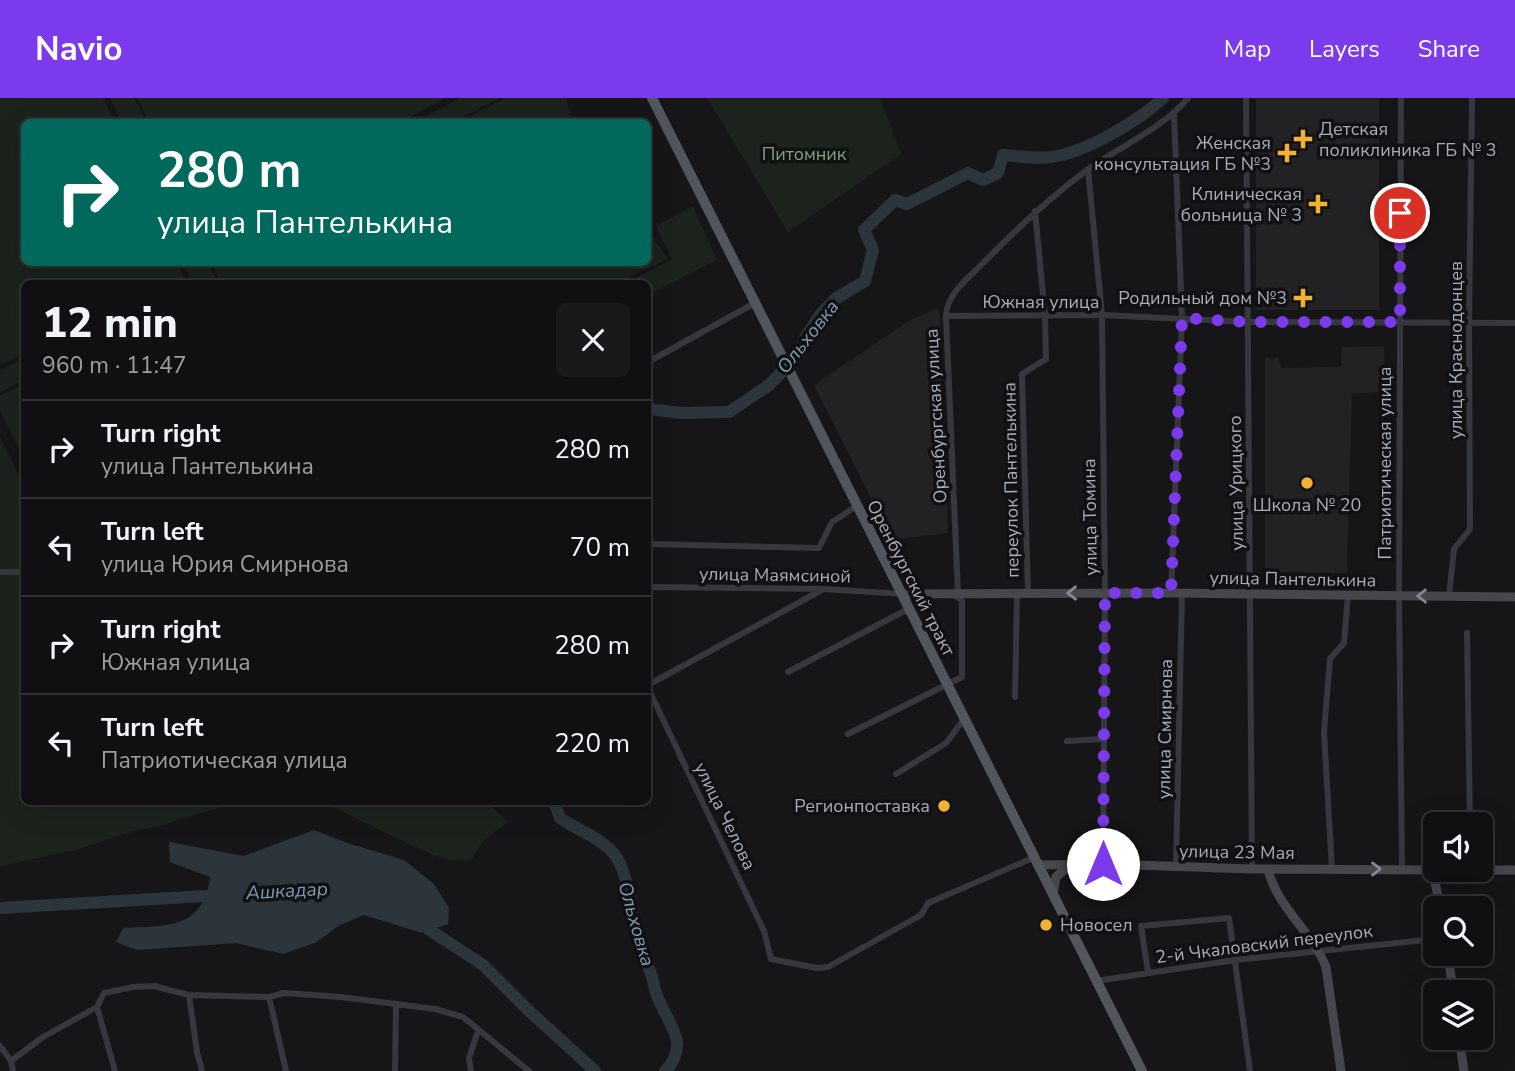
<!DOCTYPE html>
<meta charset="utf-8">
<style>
body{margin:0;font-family:"Nunito Sans",sans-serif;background:#19191b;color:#f1f3f6;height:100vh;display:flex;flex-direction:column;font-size:26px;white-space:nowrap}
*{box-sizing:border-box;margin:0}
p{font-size:23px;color:#9c9d9f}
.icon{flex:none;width:38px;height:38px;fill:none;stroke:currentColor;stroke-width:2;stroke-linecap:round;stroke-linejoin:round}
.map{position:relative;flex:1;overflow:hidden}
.side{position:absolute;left:21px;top:182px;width:630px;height:525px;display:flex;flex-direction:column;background:#101012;border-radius:10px;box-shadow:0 7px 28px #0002,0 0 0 2px #303032}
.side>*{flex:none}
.hud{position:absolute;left:21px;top:21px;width:630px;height:147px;border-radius:10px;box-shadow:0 7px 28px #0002,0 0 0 2px #303032;background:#00695c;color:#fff;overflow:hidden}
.controls{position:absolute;left:1423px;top:714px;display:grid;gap:14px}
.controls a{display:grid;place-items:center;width:70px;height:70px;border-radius:10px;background:#101012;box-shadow:0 7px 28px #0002,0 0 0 2px #303032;font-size:35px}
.pin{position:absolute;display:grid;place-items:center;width:60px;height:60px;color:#fff;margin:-30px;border:4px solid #fff;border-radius:50%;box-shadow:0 2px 7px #0007}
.me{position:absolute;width:77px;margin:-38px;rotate:0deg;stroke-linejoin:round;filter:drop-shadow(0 0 5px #0008)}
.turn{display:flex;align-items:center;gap:24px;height:147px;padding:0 21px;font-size:32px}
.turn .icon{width:91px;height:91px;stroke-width:2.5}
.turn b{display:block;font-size:49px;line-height:60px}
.round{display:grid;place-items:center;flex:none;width:74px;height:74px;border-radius:10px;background:#19191b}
.headline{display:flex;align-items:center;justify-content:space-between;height:119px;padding:0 21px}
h1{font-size:42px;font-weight:800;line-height:52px}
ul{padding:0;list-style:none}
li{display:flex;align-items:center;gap:21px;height:98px;padding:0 21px;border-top:2px solid #303032}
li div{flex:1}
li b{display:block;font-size:26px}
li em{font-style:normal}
header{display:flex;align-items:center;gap:42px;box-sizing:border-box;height:98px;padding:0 35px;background:#7c3aed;color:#fff}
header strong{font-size:33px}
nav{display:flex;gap:38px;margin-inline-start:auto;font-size:24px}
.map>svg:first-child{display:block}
.built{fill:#222225}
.green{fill:#1c231d}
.water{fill:#2c353c}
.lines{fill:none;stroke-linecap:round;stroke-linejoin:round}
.river{stroke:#2c353c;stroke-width:12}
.street{stroke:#37383d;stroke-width:6}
.secondary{stroke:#45474d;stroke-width:9}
.primary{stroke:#53555c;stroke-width:10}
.oneway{stroke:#858993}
.route{stroke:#7c3aed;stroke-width:12;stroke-dasharray:0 21.6}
.poi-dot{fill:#f2b134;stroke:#111113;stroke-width:2.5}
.labels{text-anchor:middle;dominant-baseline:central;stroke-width:7;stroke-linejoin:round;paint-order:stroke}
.poi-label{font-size:18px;fill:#a8adb8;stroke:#111113;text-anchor:end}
.park-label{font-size:18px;fill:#7fa381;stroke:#111113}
.street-label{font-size:18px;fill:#a8adb8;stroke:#111113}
.water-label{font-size:19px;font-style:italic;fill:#7f9bb3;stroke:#111113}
</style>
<header>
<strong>Navio</strong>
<nav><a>Map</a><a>Layers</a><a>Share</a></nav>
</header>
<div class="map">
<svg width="1515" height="973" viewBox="0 0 1515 973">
<rect width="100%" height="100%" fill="#161618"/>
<path class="built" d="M1256,0H1379V212H1256Z
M939,210L948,435L888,442L869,402L871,400L814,287L912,221Z
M1384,248L1385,293L1352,296L1347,475L1265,474V260H1279L1281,270L1341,269L1342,249Z"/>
<path class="green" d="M0,0H103L114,24H24V164L177,165L185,182L177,186H24V256L0,267Z
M110,0H134L146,24H121Z
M137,0H446L400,24H149Z
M461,0H499L453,24H415Z
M505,0H566L572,24H459Z
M707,0H880L901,56L788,134Z
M693,108L717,162L648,197V186L626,185L672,161L656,128Z
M648,132L668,161L616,185H221L211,165L648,164Z
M183,164L209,165L218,185H179L190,180Z
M24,260V282L0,294V272Z
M24,286V361L0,312V298Z
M0,338L24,389V704H254L234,705L156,729L137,732L76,752L0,768Z
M315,704H487L508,724L484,742L471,762L452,763L433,757L330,708Z"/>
<path class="water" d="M314,732L350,746L404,762L434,786L449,810L448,826L422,835L364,817L340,827L315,845L283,856L236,845L137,852L116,844L123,830C166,828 204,831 210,779L170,764L169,744L244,758Z"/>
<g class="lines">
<path class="river" d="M648,311L682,315L729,314L769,287L800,255L805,240L820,217L835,201L865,183L873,152L864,132L895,102L907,106L968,75L983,82L998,75L1003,57C1020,58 1042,62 1058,58C1090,51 1139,23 1163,0
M554,704L560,720C577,732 600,739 614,756C630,775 632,825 640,849C643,860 649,869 652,879C654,885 654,890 656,895C660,908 677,934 677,944C678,954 673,966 665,973
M0,810L223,797
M419,825L483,867L528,912L595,973"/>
<path class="street" d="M1246,0L1252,771
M1401,0L1399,498L1402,772
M1088,71L1102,217L1105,495L1103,766
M946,218L1102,217L1247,224L1515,225
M648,264L755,205
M648,446L819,450L832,424L857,408
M0,474H24
M648,489L824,491L903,496
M1171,495L1182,220L1174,16
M958,496L946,218C947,196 968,180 982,166C1016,132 1049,100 1087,72C1120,48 1161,32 1188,0
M1028,496L1022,276L1046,261L1045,218L1035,113
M1449,498L1454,451L1470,431L1469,225L1472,0
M1467,535L1470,726
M788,574L910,510
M648,587L822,492
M648,590L764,833L771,861L817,870L828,869L921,817L928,805L1035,759
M1015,599L1017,496
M848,636L962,579V503L953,496
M1067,643L1103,641
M896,676L946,645L964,621
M1176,768L1182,495
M1332,771L1324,634L1330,561L1344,545L1348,497
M1148,874L1141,828L1229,820L1250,973
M1096,883L1235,862L1435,841
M189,897L197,954L202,973
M269,899L286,973
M97,909L115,973
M0,948L11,963L13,973
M11,963L43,939L97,909L104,895L133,889L154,888L189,897L269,899L284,895L341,899L435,911L463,919L529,973
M395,973L396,907
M471,973L469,960L478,933"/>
<path class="secondary" d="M903,496L1171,495L1515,499
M1039,767L1103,766L1252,771L1435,772
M1268,771C1276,808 1312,834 1326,869L1341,973
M1433,772L1440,810
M1452,772H1515
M1053,797L1056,779L1070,767
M1448,856L1453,894
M1459,940L1464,973"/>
<path class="primary" d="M652,0L1142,973"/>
</g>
<defs><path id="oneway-chevron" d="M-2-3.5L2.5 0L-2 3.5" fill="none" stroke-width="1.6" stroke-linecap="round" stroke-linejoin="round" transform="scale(1.75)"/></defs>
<g class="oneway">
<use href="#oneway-chevron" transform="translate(1072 495) rotate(179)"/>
<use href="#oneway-chevron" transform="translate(1422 498) rotate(-180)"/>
<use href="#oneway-chevron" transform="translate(1376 771)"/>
</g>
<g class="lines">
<path class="route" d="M1103,766L1105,495H1171L1182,220L1247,224H1400V115"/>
</g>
<g class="poi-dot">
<path d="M1299.5 30.5h7v7h7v7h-7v7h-7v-7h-7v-7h7z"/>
<path d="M1283.5 44.5h7v7h7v7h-7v7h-7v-7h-7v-7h7z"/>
<path d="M1314.5 95.5h7v7h7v7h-7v7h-7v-7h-7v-7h7z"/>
<path d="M1299.5 189.5h7v7h7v7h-7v7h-7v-7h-7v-7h7z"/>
<circle cx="1307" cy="385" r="7"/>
<circle cx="944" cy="708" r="7"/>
<circle cx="1046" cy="827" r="7"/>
</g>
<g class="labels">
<g class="poi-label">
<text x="1319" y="31" text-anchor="start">Детская<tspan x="1319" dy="21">поликлиника ГБ № 3</tspan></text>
<text x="1271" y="45">Женская<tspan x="1271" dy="21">консультация ГБ №3</tspan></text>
<text x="1302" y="96">Клиническая<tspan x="1302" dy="21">больница № 3</tspan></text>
<text x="1287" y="200">Родильный дом №3</text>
<text x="1307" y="407" text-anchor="middle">Школа № 20</text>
<text x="930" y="708">Регионпоставка</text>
<text x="1060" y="827" text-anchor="start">Новосел</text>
</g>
<g class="park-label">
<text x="804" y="56">Питомник</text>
</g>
<g class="street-label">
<text x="1041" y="204">Южная улица</text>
<text transform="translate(1456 252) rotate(-90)">улица Краснодонцев</text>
<text transform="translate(936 318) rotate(-93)">Оренбургская улица</text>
<text transform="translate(1385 365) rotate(-90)">Патриотическая улица</text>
<text transform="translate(1011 382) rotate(-91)">переулок Пантелькина</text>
<text transform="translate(1236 385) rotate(-91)">улица Урицкого</text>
<text transform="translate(1090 419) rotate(-91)">улица Томина</text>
<text transform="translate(775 477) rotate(1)">улица Маямсиной</text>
<text transform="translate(911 480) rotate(63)">Оренбургский тракт</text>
<text transform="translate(1293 481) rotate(1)">улица Пантелькина</text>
<text transform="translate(1165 631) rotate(-89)">улица Смирнова</text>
<text transform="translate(725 718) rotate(64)">улица Челова</text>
<text transform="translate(1237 754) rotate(1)">улица 23 Мая</text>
<text transform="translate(1264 846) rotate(-7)">2-й Чкаловский переулок</text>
</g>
<g class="water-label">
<text transform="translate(808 239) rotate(-52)">Ольховка</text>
<text transform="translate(287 793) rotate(-3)">Ашкадар</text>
<text transform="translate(636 826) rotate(74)">Ольховка</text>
</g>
</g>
</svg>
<div class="controls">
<a><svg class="icon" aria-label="sound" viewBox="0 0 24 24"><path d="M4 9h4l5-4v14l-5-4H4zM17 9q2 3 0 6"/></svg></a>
<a><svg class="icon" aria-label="search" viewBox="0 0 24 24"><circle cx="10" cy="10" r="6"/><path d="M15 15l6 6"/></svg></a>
<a><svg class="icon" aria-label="layers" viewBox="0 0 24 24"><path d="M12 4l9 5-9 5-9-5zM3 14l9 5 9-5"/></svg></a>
</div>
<div class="pin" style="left:1400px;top:115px;background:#d93025"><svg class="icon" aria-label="arrive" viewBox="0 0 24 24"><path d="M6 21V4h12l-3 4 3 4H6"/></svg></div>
<svg class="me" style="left:1103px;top:766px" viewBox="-20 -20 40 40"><circle r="19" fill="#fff"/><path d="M0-13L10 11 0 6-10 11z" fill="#7c3aed"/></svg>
<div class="hud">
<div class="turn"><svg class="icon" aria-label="right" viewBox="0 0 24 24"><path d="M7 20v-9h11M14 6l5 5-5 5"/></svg><div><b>280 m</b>улица Пантелькина</div></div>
</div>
<section class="side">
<div class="headline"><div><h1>12 min</h1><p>960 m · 11:47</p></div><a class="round"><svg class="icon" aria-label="close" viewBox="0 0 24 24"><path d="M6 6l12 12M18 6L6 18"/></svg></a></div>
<ul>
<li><svg class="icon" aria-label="right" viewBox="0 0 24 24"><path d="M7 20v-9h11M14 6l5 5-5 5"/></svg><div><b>Turn right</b><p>улица Пантелькина</p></div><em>280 m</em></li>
<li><svg class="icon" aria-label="left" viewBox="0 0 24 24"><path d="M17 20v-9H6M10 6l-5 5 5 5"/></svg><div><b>Turn left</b><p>улица Юрия Смирнова</p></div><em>70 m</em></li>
<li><svg class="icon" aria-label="right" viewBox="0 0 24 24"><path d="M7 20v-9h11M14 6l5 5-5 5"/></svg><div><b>Turn right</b><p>Южная улица</p></div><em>280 m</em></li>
<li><svg class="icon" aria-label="left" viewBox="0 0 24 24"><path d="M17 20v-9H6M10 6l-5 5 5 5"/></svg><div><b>Turn left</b><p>Патриотическая улица</p></div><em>220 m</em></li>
</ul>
</section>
</div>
